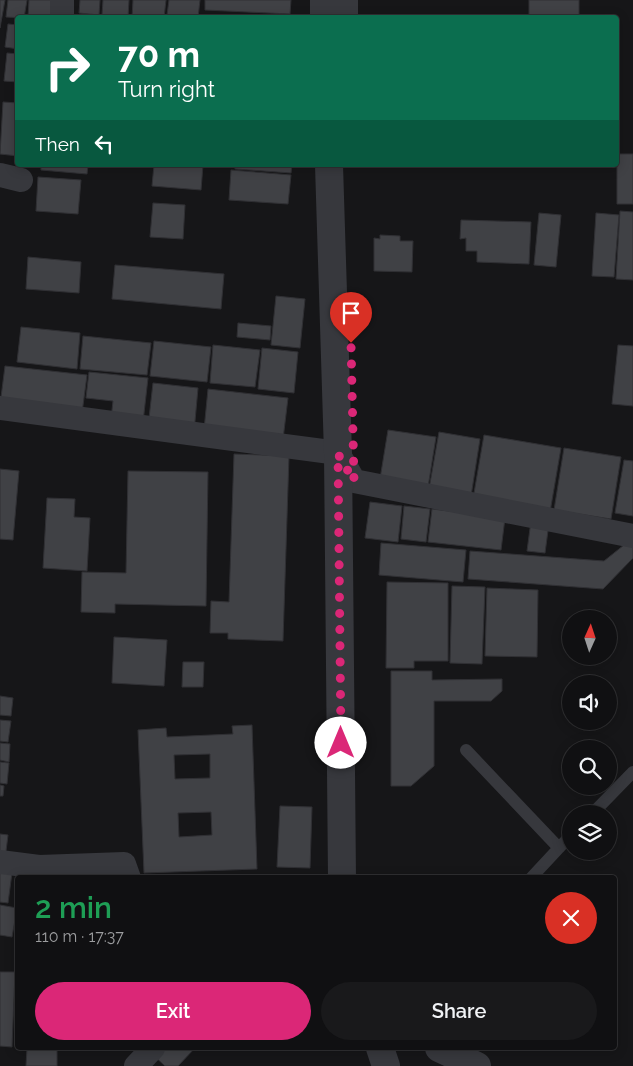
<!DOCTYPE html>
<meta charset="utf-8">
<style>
body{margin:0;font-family:Raleway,sans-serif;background:#19191b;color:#f1f3f6;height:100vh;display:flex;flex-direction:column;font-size:19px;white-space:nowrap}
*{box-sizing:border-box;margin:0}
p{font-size:16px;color:#9c9d9f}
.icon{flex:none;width:28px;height:28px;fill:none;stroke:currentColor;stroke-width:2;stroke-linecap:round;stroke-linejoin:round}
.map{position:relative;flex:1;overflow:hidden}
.panel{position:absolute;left:15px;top:875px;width:602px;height:175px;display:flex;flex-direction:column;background:#101012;border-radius:5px;box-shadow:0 2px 12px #0003,0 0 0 1px #303032}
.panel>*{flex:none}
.top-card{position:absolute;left:15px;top:15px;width:604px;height:152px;border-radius:5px;box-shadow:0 2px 12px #0003,0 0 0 1px #303032;background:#0b6e4f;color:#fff;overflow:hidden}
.needle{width:32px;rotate:3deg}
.controls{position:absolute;left:562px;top:610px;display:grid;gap:10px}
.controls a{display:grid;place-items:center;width:55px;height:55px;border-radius:50%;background:#101012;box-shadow:0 2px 12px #0003,0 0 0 1px #303032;font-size:25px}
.pin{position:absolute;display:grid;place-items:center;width:42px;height:42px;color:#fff;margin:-51px -21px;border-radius:50% 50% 50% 0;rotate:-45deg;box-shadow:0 0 5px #0007}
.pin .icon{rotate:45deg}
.me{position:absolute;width:55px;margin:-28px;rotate:0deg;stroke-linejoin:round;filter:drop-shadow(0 0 4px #0008)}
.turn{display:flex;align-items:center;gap:18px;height:105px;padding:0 20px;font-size:22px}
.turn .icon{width:65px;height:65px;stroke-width:2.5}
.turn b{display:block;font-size:35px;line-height:42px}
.then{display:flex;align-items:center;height:48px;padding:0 20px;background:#0003;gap:10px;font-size:19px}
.round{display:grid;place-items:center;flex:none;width:52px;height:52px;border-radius:26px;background:#19191b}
.overview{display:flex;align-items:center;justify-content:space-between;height:85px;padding:0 20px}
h1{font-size:30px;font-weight:600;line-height:38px;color:#1e9e55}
.button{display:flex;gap:10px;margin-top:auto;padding:10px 20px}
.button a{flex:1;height:58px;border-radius:30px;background:#db2777;color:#fff;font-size:20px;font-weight:600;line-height:58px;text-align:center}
.button a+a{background:#19191b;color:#f1f3f6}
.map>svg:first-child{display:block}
.building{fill:#404145;stroke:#303034;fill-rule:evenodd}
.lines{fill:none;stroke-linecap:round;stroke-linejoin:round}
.service{stroke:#37383d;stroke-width:12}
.minor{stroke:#37383d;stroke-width:24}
.tertiary{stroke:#37383d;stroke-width:28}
.route{stroke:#db2777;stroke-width:9;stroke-dasharray:0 16.2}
</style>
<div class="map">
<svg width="633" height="1066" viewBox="0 0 633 1066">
<rect width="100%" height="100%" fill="#161618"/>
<path class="building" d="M0,0H5L0,28Z
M8,0H27L24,18L6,17Z
M29,0H53L51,18H28Z
M80,0H100L99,15L79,13Z
M103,0H129L128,18L102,15Z
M133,0H166L164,18H132Z
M169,0H200L198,18L167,15Z
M205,0H291L290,14L205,10Z
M529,0H579V18H529Z
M8,24L18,25V49L5,47Z
M7,53L18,54V82L4,81Z
M3,102L18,103V156L0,154Z
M617,154H633V204H617Z
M41,165H88L87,174L41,170Z
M154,165H203L201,190L152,186Z
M235,165H292L291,173L235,169Z
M231,170L291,175L288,204L229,200Z
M38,177L81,180L78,214L36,211Z
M153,203L185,205L183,239L150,237Z
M620,211L633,212V280L616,279Z
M539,213L561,215L556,267L534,265Z
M596,213L619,215L614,277L592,276Z
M461,220L531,222L529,264L477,262V251H466V238L460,239Z
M380,235L400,236V241H413L412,272L374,271V238L380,239Z
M28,257L81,262L79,293L26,289Z
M115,265L224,274L221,309L112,299Z
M276,296L305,299L300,348L271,345Z
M238,323L271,326L270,340L237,337Z
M21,327L80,333L77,369L17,362Z
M83,336L151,343L147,375L80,369Z
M154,341L211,347L207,382L150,376Z
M213,345L260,350L255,387L210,383Z
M618,345L633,346V406L612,404Z
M262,348L298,352L294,393L258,389Z
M5,366L87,375L82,413L0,405Z
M89,372L148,378L143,422L111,419L113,401L86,398Z
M153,383L198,388L194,432L148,427Z
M208,389L288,398L283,439L204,430Z
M388,430L436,437L428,487L380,479Z
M439,432L480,439L471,496L429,489Z
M484,435L561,448L550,512L473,499Z
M564,448L621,457L611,519L554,510Z
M234,454L289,456L283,641L228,639V633H210L211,601L229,602Z
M624,460L633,461V516L615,513Z
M0,469L19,471L13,540L0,539Z
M128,471L208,472L206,606L115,604V613L81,612L82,572L126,573Z
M47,498L75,499L74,517L90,518L87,571L43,568Z
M370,502L402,506L398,542L365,538Z
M404,506L430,509L426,542L401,539Z
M432,509L505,518L501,550L428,542Z
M531,521L549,523L545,553L527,551Z
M629,541L633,543V558L603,589L468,579L470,551L604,561Z
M381,543L466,550L463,582L379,575Z
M387,582L448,583V661H414V668H386Z
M452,586L485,587L482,664L450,663Z
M487,588L538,590L537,657L485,656Z
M114,637L167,640L164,686L112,683Z
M183,662H204L203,687H182Z
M391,671H432V680L502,679V691L491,701H434V766L411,786H391Z
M0,696L13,698L11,716L0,715Z
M0,720L11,721L8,742L0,741Z
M252,725L257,869L144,873L138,730L166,728L167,737L233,734L232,726ZM210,754V778L175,779L174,755ZM211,812L212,835L179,837L178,813Z
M0,743L10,744L9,762L0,760Z
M0,762L9,763L7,784L0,783Z
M0,785L4,786L3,796H0Z
M280,806L312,807L310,868L277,867Z
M0,834L8,835L5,859L0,858Z
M0,872L12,873L8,903L0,902Z
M0,905L17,908L12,937L0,935Z
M0,972H15L12,1047L0,1046Z
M27,1048H57V1066H26Z
M154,1048H195L178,1066H165L150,1052Z"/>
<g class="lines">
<path class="service" d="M466,750L559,848
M592,814L633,772
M531,878L571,835"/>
<path class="minor" d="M62,0V18
M0,175L21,180
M0,408L338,453L354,481L633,536
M0,862L39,867L124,864L129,878
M136,1066L153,1048"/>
<path class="tertiary" d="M324,0V18
M344,0V18
M329,165L338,453L342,878
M380,1048L386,1066
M439,1048L477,1066"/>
</g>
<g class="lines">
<path class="route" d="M341,743L338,454L354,481L351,343"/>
</g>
</svg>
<div class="controls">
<a><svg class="needle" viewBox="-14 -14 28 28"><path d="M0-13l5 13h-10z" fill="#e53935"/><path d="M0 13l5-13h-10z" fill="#9c9d9f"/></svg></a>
<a><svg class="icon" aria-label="sound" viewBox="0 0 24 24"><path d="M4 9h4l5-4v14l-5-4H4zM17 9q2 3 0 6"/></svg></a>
<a><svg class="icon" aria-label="search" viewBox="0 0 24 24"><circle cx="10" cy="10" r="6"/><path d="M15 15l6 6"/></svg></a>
<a><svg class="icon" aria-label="layers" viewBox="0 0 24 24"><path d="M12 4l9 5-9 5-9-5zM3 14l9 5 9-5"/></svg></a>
</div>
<div class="pin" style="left:351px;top:343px;background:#d93025"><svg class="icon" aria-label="arrive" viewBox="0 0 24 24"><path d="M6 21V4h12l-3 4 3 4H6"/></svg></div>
<svg class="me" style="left:341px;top:743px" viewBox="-20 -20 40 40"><circle r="19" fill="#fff"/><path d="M0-13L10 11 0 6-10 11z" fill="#db2777"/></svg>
<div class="top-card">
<div class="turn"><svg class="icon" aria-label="right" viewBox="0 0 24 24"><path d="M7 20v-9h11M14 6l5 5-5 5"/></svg><div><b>70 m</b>Turn right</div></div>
<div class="then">Then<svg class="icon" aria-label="left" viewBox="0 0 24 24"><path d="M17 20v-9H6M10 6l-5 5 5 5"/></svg></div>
</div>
<section class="panel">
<div class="overview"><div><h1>2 min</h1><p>110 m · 17:37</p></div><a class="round" style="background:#d93025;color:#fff"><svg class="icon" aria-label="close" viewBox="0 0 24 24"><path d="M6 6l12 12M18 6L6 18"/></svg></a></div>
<div class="button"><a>Exit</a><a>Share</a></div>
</section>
</div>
